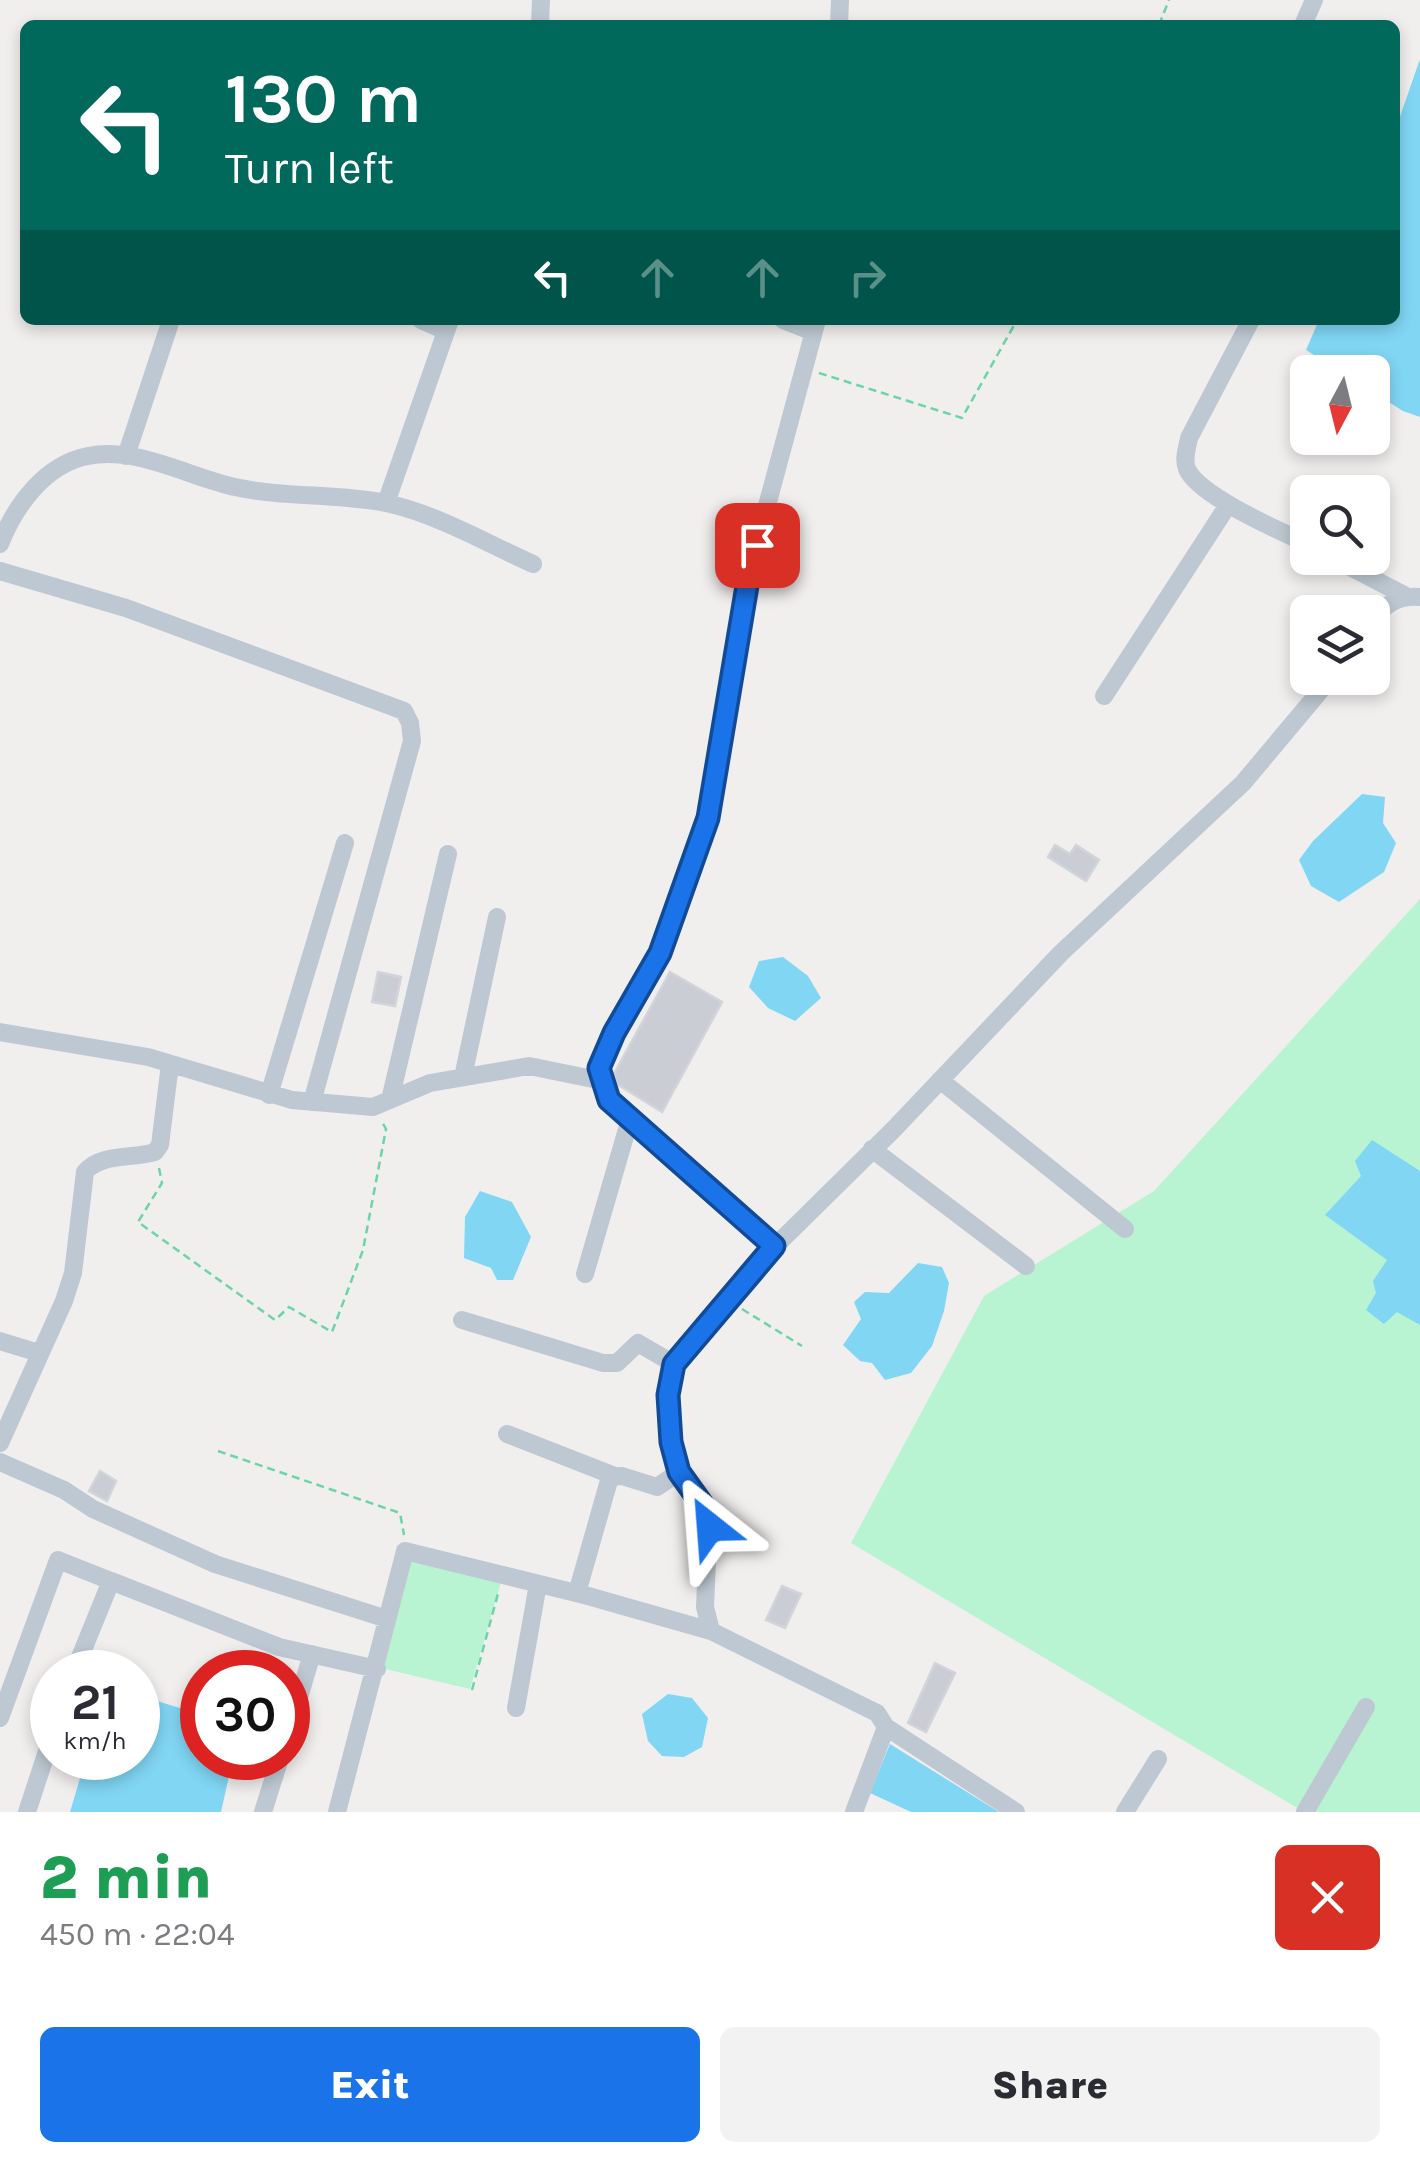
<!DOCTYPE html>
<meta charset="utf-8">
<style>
body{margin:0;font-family:Karla,sans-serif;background:#f2f2f3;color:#2b2b33;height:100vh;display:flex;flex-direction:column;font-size:38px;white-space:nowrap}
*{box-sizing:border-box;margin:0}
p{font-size:32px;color:#7c7c81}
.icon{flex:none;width:55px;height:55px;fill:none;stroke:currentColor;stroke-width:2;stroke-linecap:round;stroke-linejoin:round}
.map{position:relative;height:1812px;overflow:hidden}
.drawer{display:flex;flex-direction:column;background:#fff;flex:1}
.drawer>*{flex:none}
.top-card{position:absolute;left:20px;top:20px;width:1380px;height:305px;border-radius:15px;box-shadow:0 5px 15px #0003;background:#00695c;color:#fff;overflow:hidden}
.needle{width:65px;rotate:187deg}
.buttons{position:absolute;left:1290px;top:355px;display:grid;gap:20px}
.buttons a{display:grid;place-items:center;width:100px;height:100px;border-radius:15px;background:#fff;box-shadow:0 5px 15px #0003;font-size:50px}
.speed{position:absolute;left:30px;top:1650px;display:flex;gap:20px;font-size:50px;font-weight:700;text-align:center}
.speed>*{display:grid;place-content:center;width:130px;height:130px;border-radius:50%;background:#fff;box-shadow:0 5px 15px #0003;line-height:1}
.speed small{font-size:25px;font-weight:400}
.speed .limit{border:15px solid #d22;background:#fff;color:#111}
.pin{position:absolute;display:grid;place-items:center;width:85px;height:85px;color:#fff;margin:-42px;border-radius:20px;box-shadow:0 5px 15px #0006}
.me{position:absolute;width:110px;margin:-55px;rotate:332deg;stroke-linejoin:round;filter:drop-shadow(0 0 8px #0008)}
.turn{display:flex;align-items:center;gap:35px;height:210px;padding:0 40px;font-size:45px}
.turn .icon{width:130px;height:130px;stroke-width:2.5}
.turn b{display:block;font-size:70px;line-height:85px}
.lanes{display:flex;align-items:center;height:95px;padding:0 40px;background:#0003;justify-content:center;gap:50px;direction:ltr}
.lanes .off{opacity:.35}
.round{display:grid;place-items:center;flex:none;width:105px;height:105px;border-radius:15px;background:#f2f2f3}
.overview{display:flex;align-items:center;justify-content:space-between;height:170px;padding:0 40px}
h1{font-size:60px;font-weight:800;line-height:75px;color:#1e9e55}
.button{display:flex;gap:20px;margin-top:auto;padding:20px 40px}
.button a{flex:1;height:115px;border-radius:15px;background:#1a73e8;color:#fff;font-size:40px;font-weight:800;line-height:115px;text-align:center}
.button a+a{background:#f2f2f3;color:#2b2b33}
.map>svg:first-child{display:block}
.green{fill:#b8f3d2}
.water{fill:#81d6f4}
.building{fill:#cacdd4;stroke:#d2d4db;stroke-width:2.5}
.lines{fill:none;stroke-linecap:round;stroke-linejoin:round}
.path{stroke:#6dd4a7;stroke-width:2.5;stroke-dasharray:8 5;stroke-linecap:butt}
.street{stroke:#bdc8d2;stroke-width:18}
.route-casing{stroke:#114b97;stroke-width:25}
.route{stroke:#1a73e8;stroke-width:18}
</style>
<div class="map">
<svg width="1420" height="1812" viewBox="0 0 1420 1812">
<rect width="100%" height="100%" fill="#f1eeee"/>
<path class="green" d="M1420,899V1812H1304L851,1543L984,1296L1154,1191Z
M407,1548L501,1582L470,1689L381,1668Z"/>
<path class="water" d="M1420,59V417L1403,411L1373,392L1372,372H1341L1306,350L1319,320H1395V131Z
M1362,794L1385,797L1383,823L1396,843L1384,872L1339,902L1311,886L1299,860L1313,841Z
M783,957L808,976L821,998L795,1021L768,1008L749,987L759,961Z
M1372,1140L1420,1171V1325L1397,1312L1384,1324L1366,1310L1376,1293L1373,1281L1387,1260L1325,1215L1361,1176L1355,1161Z
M480,1191L512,1202L531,1237L513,1280H497L491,1268L464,1258L465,1217Z
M918,1263L942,1267L949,1283L944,1311L932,1346L911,1373L885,1380L872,1363L860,1361L843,1345L861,1319L854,1302L865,1292L889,1293Z
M668,1694L692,1698L708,1718L702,1747L684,1757L662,1756L648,1741L642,1714Z
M138,1695L202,1715V1758H233L221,1812H70L86,1758H138Z
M890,1744L999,1812H911L870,1793Z"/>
<path class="building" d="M1055,845L1070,854L1076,845L1099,860L1086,881L1048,857Z
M378,972L401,977L395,1006L372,1002Z
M670,972L722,1002L662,1112L617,1084L614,1074Z
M100,1471L116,1481L107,1501L89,1491Z
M782,1586L801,1594L785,1628L766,1620Z
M935,1663L955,1673L926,1732L908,1723Z"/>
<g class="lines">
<path class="path" d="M1159,25L1169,0
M819,373L962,418L1017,320
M159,1168L162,1183L138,1222L275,1320L289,1307L332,1332L363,1250L386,1129L382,1122
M742,1309L802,1346
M218,1451L400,1513L404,1535
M472,1690L499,1590"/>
<path class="street" d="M540,25L541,0
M839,25L840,0
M1303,25L1314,0
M421,320L446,331
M783,320L813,332
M1251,320L1189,438C1187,449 1183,459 1187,469C1199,496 1280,531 1308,544
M126,456L171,320
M386,503L450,320
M0,544C15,506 45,464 88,456C136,446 189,477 235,487C284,498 337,493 386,503C437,514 486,543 533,564
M1333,558L1406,596
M0,571L126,608L404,711L410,723L412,741L312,1102
M1372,622C1385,604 1398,595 1420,597
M1104,696L1228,505
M0,1032L148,1057L292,1100L373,1107L430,1083L529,1066L603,1081
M463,1077L497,917
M940,1080L1125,1229
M269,1095L345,843
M390,1100L448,854
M872,1149L1026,1266
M774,1246L609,1100L599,1068L614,1033L660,953L708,818L747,580L817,320
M585,1274L630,1119
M462,1320L603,1363H617L638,1343L674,1364
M0,1341L39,1353
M507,1434L612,1475
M0,1443L64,1301L73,1273L85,1172C100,1153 133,1159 155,1152L160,1145L170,1064
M0,1462L64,1490L93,1509L215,1564L387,1619
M577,1593L610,1477L622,1476L657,1487L679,1472
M711,1631L705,1607L709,1515L679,1472L671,1443L668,1395L674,1364L755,1266L894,1129L1061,953L1243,783L1331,678
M74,1672L111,1581L279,1647L377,1669
M516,1708L538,1584
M0,1718L58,1560L111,1581
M886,1727L1016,1812
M288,1734L312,1654
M27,1812L52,1736
M263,1812L280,1758
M337,1812L405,1551L588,1596L711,1631L877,1713L886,1727L854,1812
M1125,1812L1158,1759
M1305,1812L1366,1707"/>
</g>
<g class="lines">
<g class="route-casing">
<path id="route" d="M710,1527L709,1514L679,1472L671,1442L668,1395L674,1364L774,1246L609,1100L599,1068L614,1033L660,953L708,818L748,580L757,545"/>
</g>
<use href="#route" class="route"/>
</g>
</svg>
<div class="buttons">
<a><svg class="needle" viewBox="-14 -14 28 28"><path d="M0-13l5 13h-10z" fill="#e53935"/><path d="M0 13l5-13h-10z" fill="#7c7c81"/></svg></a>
<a><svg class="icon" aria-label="search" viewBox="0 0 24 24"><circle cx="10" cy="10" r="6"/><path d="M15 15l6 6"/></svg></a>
<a><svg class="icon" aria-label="layers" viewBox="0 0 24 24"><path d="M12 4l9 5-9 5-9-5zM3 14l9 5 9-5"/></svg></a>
</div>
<div class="speed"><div>21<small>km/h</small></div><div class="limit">30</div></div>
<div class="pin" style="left:757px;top:545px;background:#d93025"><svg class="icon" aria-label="arrive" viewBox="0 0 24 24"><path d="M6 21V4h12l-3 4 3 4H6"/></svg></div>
<svg class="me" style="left:710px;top:1527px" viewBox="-20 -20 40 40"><path d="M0-17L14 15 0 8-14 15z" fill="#1a73e8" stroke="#fff" stroke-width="4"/></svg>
<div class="top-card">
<div class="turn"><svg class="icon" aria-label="left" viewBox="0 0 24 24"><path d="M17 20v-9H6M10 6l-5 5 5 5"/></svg><div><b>130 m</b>Turn left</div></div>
<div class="lanes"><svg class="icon" aria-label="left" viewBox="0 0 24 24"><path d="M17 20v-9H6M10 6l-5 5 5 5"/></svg><svg class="icon off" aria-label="ahead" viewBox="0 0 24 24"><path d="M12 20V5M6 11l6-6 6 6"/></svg><svg class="icon off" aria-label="ahead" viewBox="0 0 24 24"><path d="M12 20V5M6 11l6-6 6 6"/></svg><svg class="icon off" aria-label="right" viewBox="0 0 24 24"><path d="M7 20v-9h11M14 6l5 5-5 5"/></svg></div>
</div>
</div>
<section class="drawer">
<div class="overview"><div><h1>2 min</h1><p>450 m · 22:04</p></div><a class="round" style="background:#d93025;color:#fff"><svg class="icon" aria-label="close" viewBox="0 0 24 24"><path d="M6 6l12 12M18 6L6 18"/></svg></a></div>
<div class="button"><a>Exit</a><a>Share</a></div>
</section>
